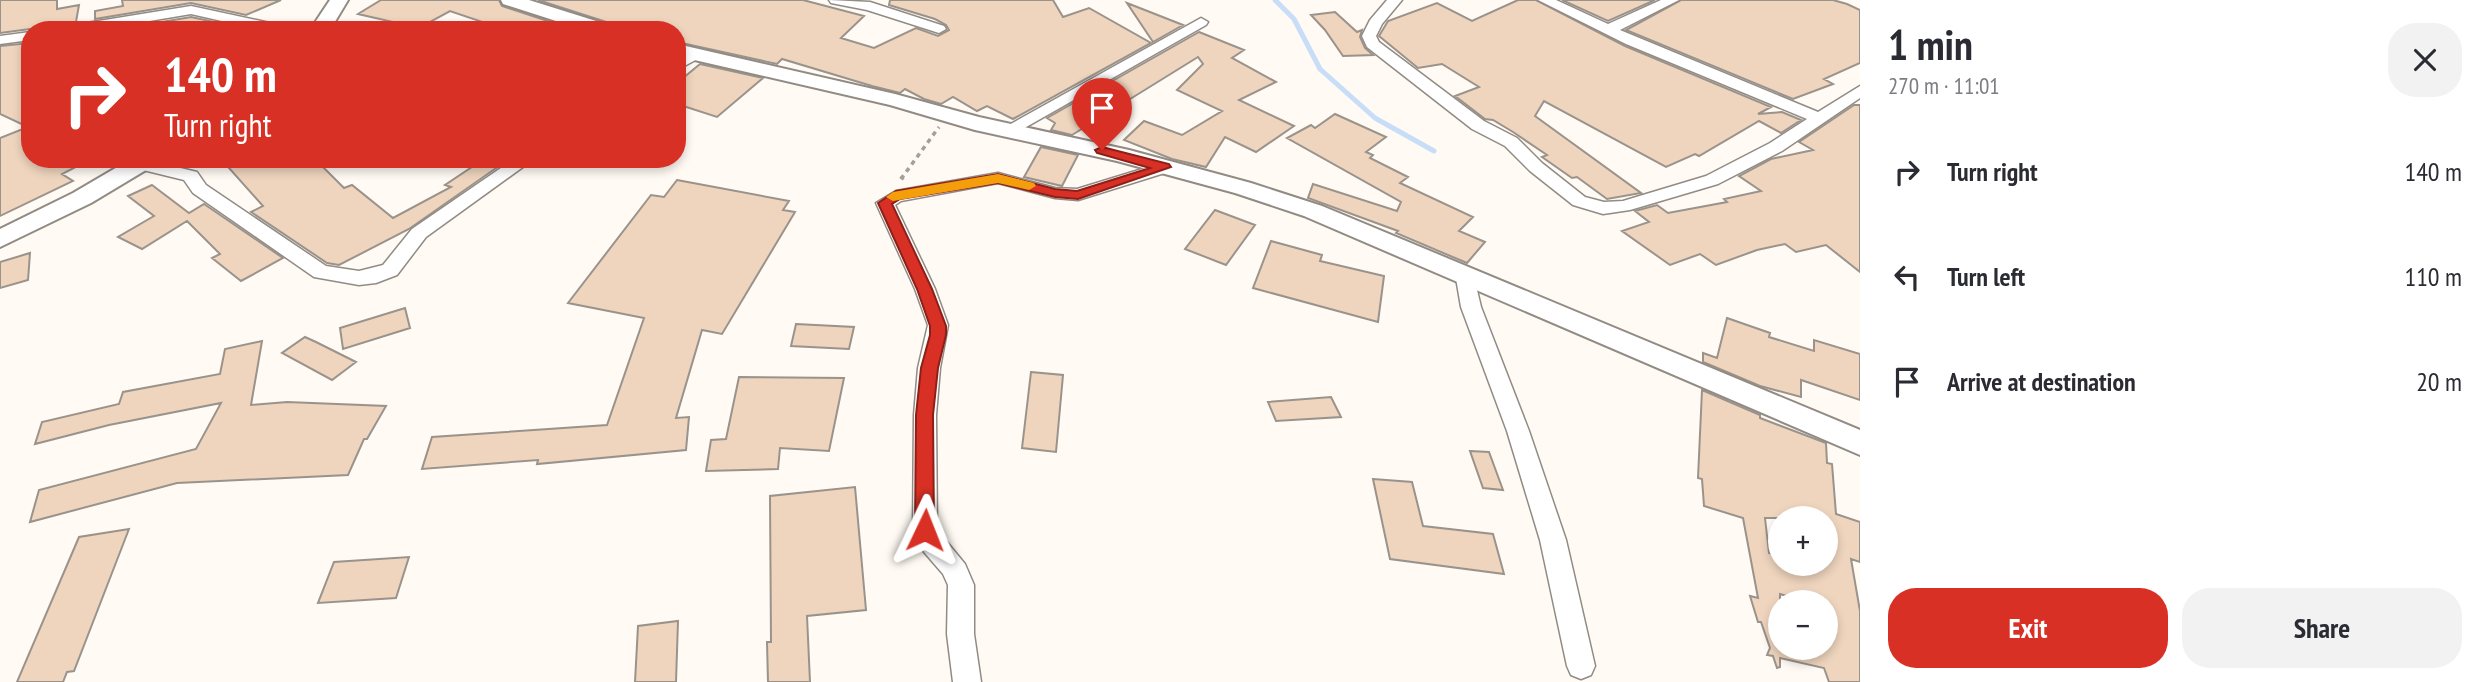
<!DOCTYPE html>
<meta charset="utf-8">
<style>
body{margin:0;font-family:"PT Sans Narrow",sans-serif;background:#f2f2f3;color:#2b2b33;height:100vh;display:flex;flex-direction:column;font-size:26px;white-space:nowrap}
*{box-sizing:border-box;margin:0}
p{font-size:23px;color:#7c7c81}
.icon{flex:none;width:38px;height:38px;fill:none;stroke:currentColor;stroke-width:2;stroke-linecap:round;stroke-linejoin:round}
.map{position:relative;flex:1;overflow:hidden}
.sheet{display:flex;flex-direction:column;background:#fff;width:630px}
.sheet>*{flex:none}
.hud{position:absolute;left:21px;top:21px;width:665px;height:147px;border-radius:28px;box-shadow:0 4px 10px #0003;background:#d93025;color:#fff;overflow:hidden}
.controls{position:absolute;left:1768px;top:506px;display:grid;gap:14px}
.controls a{display:grid;place-items:center;width:70px;height:70px;border-radius:50%;background:#fff;box-shadow:0 4px 10px #0003;font-size:35px}
.pin{position:absolute;display:grid;place-items:center;width:60px;height:60px;color:#fff;margin:-72px -30px;border-radius:50% 50% 50% 0;rotate:-45deg;box-shadow:0 0 7px #0007}
.pin .icon{rotate:45deg}
.me{position:absolute;width:77px;margin:-38px;rotate:2deg;stroke-linejoin:round;filter:drop-shadow(0 0 5px #0008)}
.turn{display:flex;align-items:center;gap:24px;height:147px;padding:0 28px;font-size:32px}
.turn .icon{width:91px;height:91px;stroke-width:2.5}
.turn b{display:block;font-size:49px;line-height:60px}
.round{display:grid;place-items:center;flex:none;width:74px;height:74px;border-radius:28px;background:#f2f2f3}
.overview{display:flex;align-items:center;justify-content:space-between;height:119px;padding:0 28px}
h1{font-size:42px;font-weight:700;line-height:52px}
.primary-button{display:flex;gap:14px;margin-top:auto;padding:14px 28px}
.primary-button a{flex:1;height:80px;border-radius:28px;background:#d93025;color:#fff;font-size:28px;font-weight:700;line-height:80px;text-align:center}
.primary-button a+a{background:#f2f2f3;color:#2b2b33}
ul{padding:0;list-style:none}
li{display:flex;align-items:center;gap:21px;height:105px;padding:0 28px}
li div{flex:1}
li b{display:block;font-size:26px}
li em{font-style:normal}
main{display:flex;flex:1;min-height:0}
.map>svg:first-child{display:block}
.lines{fill:none;stroke-linecap:round;stroke-linejoin:round}
.stream{stroke:#c8ddf7;stroke-width:5}
.building{fill:#efd5be;stroke:#9a938c;stroke-width:2;fill-rule:evenodd}
.street-casing{stroke:#918b84;stroke-width:3}
.secondary-casing{stroke:#918b84;stroke-width:4}
.path-far1{stroke:#a39f9a;stroke-width:3.5;stroke-dasharray:4.5 4.5;stroke-linecap:butt}
.path{stroke:#a39f9a;stroke-width:4.5;stroke-dasharray:5 5;stroke-linecap:butt}
.street{fill:#fff;fill-rule:evenodd}
.secondary{fill:#fff;fill-rule:evenodd}
.route{fill:#d93025;stroke:#8d1f18;stroke-width:2}
.slow{fill:#f59e0b}
</style>
<main>
<div class="map">
<svg width="1860" height="682" viewBox="0 0 1860 682">
<rect width="100%" height="100%" fill="#fffaf3"/>
<g class="lines">
<path class="stream" d="M1275,0L1294,19L1320,69L1375,118L1434,151"/>
</g>
<path class="building" d="M0,0H57V9L79,5L76,22L67,24L58,30L30,29L0,33Z
M122,0H281L246,15L191,3L95,19V11L123,6Z
M381,0H499L502,6L575,30H506L450,11L419,28L358,14Z
M538,0H803L864,16L841,38L874,48L916,28L938,36L949,30L946,25L935,19L889,5L890,0H1053L1063,17L1089,8L1151,43L1013,119L987,106L977,111L953,97L941,104L924,99L905,89L900,93L872,86L782,59L777,64L677,42V30H617L613,24Z
M1518,0H1536L1625,46L1771,107L1758,114L1782,112L1801,120L1781,133L1759,121L1699,156L1695,154L1666,167L1544,101L1535,116L1641,193L1607,199L1577,177L1572,178L1542,157L1547,155L1513,132L1493,120L1485,119L1455,96L1479,87L1442,64L1418,68L1379,36L1388,21L1437,3L1472,21Z
M1562,0H1655L1608,21Z
M1681,0H1833L1847,4L1860,10V63L1824,79L1833,84L1793,99L1626,30Z
M1127,3L1183,25L1153,42Z
M1335,12L1357,32L1362,30L1360,37L1365,48L1373,55L1343,56L1325,30L1311,15Z
M191,17L224,24L211,30H164L144,25Z
M1199,32L1244,50L1232,58L1276,82L1239,100L1294,126L1256,152L1225,137L1206,167L1172,159L1124,140L1144,121L1182,135L1222,111L1177,90L1203,64L1198,57L1072,135L1051,130L1055,123L1047,118Z
M30,43V159H91L62,174L73,181L0,216V138L28,127L0,114V46Z
M700,64L763,78L717,117L677,104V83Z
M1854,105H1860V272L1826,245L1796,252L1785,244L1757,250L1716,265L1700,254L1670,265L1622,231L1649,222L1635,211L1657,205L1668,213L1727,202L1724,199L1761,191L1739,176L1771,159L1813,150L1799,142Z
M1335,114L1386,137L1366,152L1373,155L1370,158L1408,177L1400,183L1473,217L1459,231L1485,242L1467,263L1396,233L1398,231L1308,198L1313,184L1397,211L1401,202L1287,138L1311,125L1315,128Z
M1041,147L1078,155L1062,186L1024,177Z
M221,159H315L344,188L352,185L393,218L451,187L445,185L484,159H509L409,229L339,265L327,263L251,212L263,206Z
M677,180L789,201L783,210L795,212L722,334L702,330L676,418L689,417L686,450L537,464L538,460L422,469L432,437L607,425L644,318L568,303L651,195L664,197Z
M152,185L189,213L204,204L207,206L283,258L241,281L212,258L220,254L187,221L142,249L118,237L154,216L128,196Z
M1215,210L1255,225L1226,265L1185,249Z
M1271,241L1322,255L1320,261L1384,276L1378,322L1253,288Z
M30,253L28,280L0,288V262Z
M405,308L410,328L343,349L340,328Z
M1727,318L1770,333L1769,337L1814,351V340L1860,354V400L1801,380V397L1760,386L1703,362V353L1717,358Z
M796,324L854,327L849,349L791,346Z
M305,337L316,342L356,362L332,380L282,353Z
M262,341L251,405L287,402L386,406L367,439H364L348,475L177,483L30,522L39,490L196,449L221,403L109,425L35,444L42,422L119,404L123,392L220,374L225,349Z
M1031,372L1063,375L1056,452L1022,448Z
M739,377L844,378L829,451L780,448L778,469L706,471L711,440L726,439Z
M1702,390L1760,415V418L1826,443L1827,463L1832,464L1836,514L1860,522V562L1851,559L1860,611V682H1829L1824,668L1780,658V667L1777,668L1773,656L1767,655L1770,648L1761,622H1758L1750,596L1758,598L1743,518L1704,506L1702,479L1698,478ZM1765,518H1825V564H1780V556L1769,553ZM1780,594L1807,602H1825V648H1780Z
M1331,397L1341,417L1276,421L1268,402Z
M1470,451L1489,452L1503,490L1483,488Z
M1373,479L1412,482L1423,526L1493,534L1504,574L1390,559Z
M855,487L866,610L807,616L810,682H768L767,642H771L770,496Z
M129,529L74,671L67,672L63,682H17L79,537Z
M409,557L396,598L318,603L334,562Z
M678,621L676,682H635L638,626Z"/>
<g class="lines">
<g class="street-casing">
<path id="street" d="M829,0L870,2L944,26L946,29L939,33L867,10L831,3Z
M1387,0H1402L1382,24L1376,36L1379,42L1484,121L1517,138L1542,163L1585,197L1604,202L1623,201L1706,176L1770,143L1807,119L1626,44L1538,0H1556L1608,24L1661,0H1679L1620,30L1818,112L1860,86V98L1782,151L1718,184L1630,210L1603,214L1573,205L1530,171L1505,146L1472,129L1367,47L1362,36L1370,20Z
M191,6L284,26L291,30H262L191,14L96,30H61L68,26Z
M1201,18L1208,22L1206,25L1014,134L1008,135L1000,130Z
M30,32V40L0,44V36Z
M696,49L704,54L701,57L677,70V58Z
M143,159L197,172L206,185L326,266L359,271L383,265L412,229L514,159H534L426,237L397,275L376,283L359,285L314,277L193,193L184,180L135,168L132,164L135,160Z
M1165,162L1174,167L1171,171L1078,200L1055,198L998,183L901,201L895,205L935,289L948,325L940,368L936,415L937,530L965,564L974,585V634L981,682H953L947,634L948,585L943,574L924,552L913,530L914,415L918,368L928,325L915,289L876,203L896,191L998,173L1055,188L1077,189Z
M1466,271L1473,273L1481,307L1529,431L1566,540L1595,666L1591,675L1581,679L1571,675L1567,666L1540,540L1507,431L1461,307L1456,278L1459,273Z"/>
</g>
<g class="secondary-casing">
<path id="secondary" d="M330,0H348L330,30H310Z
M501,0H529L612,26L615,30H584L503,4Z
M677,44L895,94L979,117L1129,150L1251,183L1322,206L1860,430V455L1304,216L1235,193L1117,161L975,130L890,105L677,56Z
M131,159H159L156,164L91,203L0,247V229L73,193Z"/>
</g>
<path class="path-far1" d="M901,179L939,127"/>
<path class="path" d="M901,179L903,177"/>
<use href="#street" class="street"/>
<use href="#secondary" class="secondary"/>
</g>
<path class="route" d="M1102,147L1169,164L1171,167L1078,199L1055,197L998,183L900,199L892,204L932,289L946,326V335L938,368L933,415L934,530L931,535L925,537L918,535L915,530L916,415L921,368L930,335V326L917,289L878,203L896,191L998,174L1055,189L1077,191L1150,168L1097,153L1095,150Z"/>
<path class="slow" d="M998,174L1034,183L1036,186L1029,190L998,183L893,201L886,197L893,192Z"/>
</svg>
<div class="controls">
<a>+</a>
<a>−</a>
</div>
<div class="pin" style="left:1102px;top:150px;background:#d93025"><svg class="icon" aria-label="arrive" viewBox="0 0 24 24"><path d="M6 21V4h12l-3 4 3 4H6"/></svg></div>
<svg class="me" style="left:925px;top:530px" viewBox="-20 -20 40 40"><path d="M0-17L14 15 0 8-14 15z" fill="#d93025" stroke="#fff" stroke-width="4"/></svg>
<div class="hud">
<div class="turn"><svg class="icon" aria-label="right" viewBox="0 0 24 24"><path d="M7 20v-9h11M14 6l5 5-5 5"/></svg><div><b>140 m</b>Turn right</div></div>
</div>
</div>
<section class="sheet">
<div class="overview"><div><h1>1 min</h1><p>270 m · 11:01</p></div><a class="round"><svg class="icon" aria-label="close" viewBox="0 0 24 24"><path d="M6 6l12 12M18 6L6 18"/></svg></a></div>
<ul>
<li><svg class="icon" aria-label="right" viewBox="0 0 24 24"><path d="M7 20v-9h11M14 6l5 5-5 5"/></svg><div><b>Turn right</b></div><em>140 m</em></li>
<li><svg class="icon" aria-label="left" viewBox="0 0 24 24"><path d="M17 20v-9H6M10 6l-5 5 5 5"/></svg><div><b>Turn left</b></div><em>110 m</em></li>
<li><svg class="icon" aria-label="arrive" viewBox="0 0 24 24"><path d="M6 21V4h12l-3 4 3 4H6"/></svg><div><b>Arrive at destination</b></div><em>20 m</em></li>
</ul>
<div class="primary-button"><a>Exit</a><a>Share</a></div>
</section>
</main>
